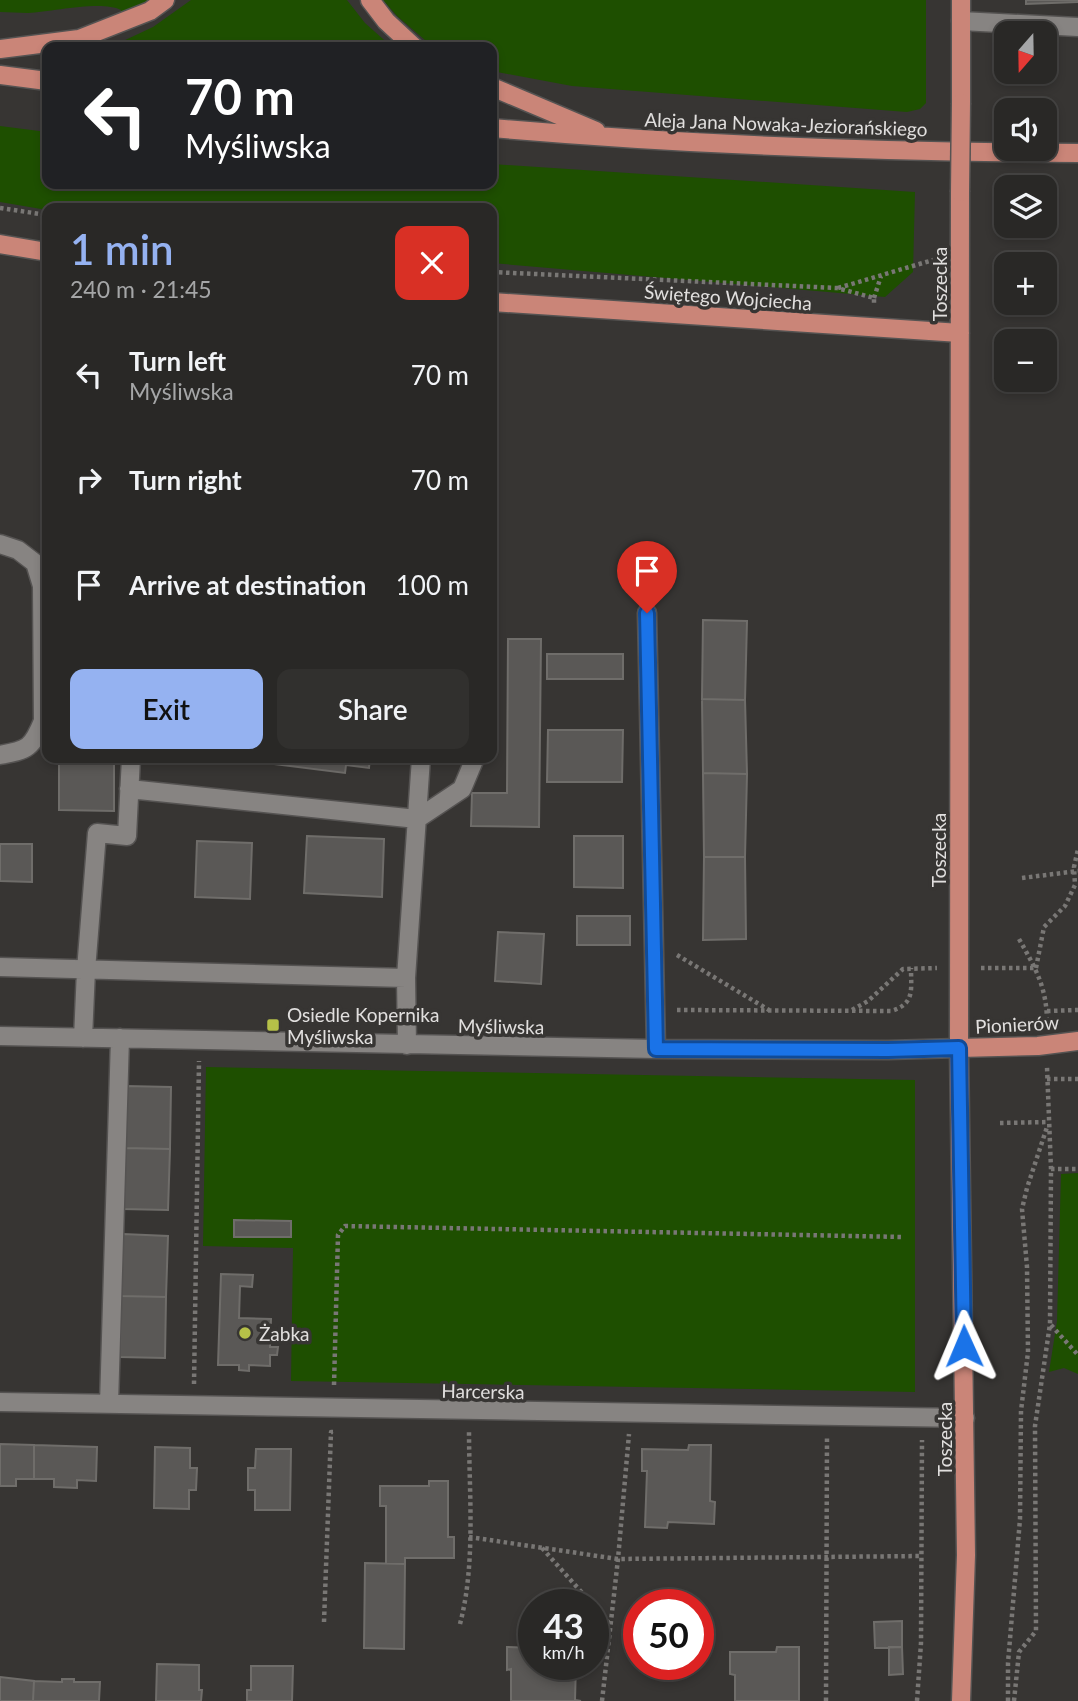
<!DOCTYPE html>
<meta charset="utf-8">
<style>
body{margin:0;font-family:Lato,sans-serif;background:#31302e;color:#f1f3f6;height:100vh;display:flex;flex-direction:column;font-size:26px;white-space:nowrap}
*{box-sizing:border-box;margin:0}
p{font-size:23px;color:#a5a6a7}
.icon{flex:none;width:38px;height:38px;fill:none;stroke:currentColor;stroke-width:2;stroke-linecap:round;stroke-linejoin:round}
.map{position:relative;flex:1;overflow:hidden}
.side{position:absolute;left:42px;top:203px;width:455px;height:560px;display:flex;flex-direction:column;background:#292826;border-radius:14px;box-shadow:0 4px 10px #0003,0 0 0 2px #454443}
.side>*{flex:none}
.hud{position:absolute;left:42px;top:42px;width:455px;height:147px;border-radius:14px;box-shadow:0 4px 10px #0003,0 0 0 2px #454443;background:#202124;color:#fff;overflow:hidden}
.needle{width:46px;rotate:200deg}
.buttons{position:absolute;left:994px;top:21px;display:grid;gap:14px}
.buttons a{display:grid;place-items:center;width:63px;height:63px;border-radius:14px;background:#292826;box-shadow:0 4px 10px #0003,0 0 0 2px #454443;font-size:35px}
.speed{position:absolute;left:518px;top:1589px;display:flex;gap:14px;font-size:35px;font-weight:700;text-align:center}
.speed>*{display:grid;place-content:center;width:91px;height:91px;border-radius:50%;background:#292826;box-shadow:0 4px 10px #0003,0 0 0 2px #454443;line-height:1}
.speed small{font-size:18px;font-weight:400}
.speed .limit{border:10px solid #d22;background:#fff;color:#111}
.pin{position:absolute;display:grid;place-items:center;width:60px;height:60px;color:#fff;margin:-72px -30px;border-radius:50% 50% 50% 0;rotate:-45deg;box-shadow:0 0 7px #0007}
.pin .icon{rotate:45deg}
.me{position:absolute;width:77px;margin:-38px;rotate:359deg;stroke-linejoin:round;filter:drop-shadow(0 0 5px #0008)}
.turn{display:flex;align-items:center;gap:24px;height:147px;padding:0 28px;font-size:32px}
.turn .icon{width:91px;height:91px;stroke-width:2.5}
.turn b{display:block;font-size:49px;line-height:60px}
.round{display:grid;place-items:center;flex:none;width:74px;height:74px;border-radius:14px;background:#31302e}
.summary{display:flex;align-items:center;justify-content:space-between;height:119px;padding:0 28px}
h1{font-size:42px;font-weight:600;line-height:52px;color:#95b2f1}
.cta{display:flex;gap:14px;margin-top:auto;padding:14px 28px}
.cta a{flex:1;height:80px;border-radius:14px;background:#95b2f1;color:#111;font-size:28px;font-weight:600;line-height:80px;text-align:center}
.cta a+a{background:#31302e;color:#f1f3f6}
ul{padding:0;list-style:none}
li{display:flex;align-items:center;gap:21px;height:105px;padding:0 28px}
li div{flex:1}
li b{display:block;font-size:26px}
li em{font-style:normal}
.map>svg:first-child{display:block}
.green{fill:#1e4f00}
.building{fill:#5a5856;stroke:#6f6d6a;stroke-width:2}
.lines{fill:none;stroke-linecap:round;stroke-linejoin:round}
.minor-casing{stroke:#555352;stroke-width:21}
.major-casing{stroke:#555352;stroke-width:21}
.path{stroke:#797775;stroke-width:4.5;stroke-dasharray:3.5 3.5;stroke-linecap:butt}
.minor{stroke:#878482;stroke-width:18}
.major{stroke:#ca8578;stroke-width:18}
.major-bridge-casing{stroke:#555352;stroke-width:21;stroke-linecap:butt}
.major-bridge{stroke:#ca8578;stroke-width:18}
.route-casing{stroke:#114b97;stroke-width:18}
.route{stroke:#1a73e8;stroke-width:12}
.poi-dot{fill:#b6c148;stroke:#373533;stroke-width:2.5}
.labels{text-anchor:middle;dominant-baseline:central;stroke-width:7;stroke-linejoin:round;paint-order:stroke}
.street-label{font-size:19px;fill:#e1dfde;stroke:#373533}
.poi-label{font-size:19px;fill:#e1dfde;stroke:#373533;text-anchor:start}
</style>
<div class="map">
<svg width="1078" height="1701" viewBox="0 0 1078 1701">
<rect width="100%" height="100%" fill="#373533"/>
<path class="green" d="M0,0H165L116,24L121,10C101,0 52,12 28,13C19,13 9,12 0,12Z
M191,0H347L365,23L392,47H116L121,42L153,27Z
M383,0H926V103L920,109L907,112L572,86L492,71V47H433L397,16Z
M0,126L47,132V184H492V164L915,192L913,272L885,297L492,263V208L47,210L0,202Z
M206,1067L915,1080V1392L291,1381L293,1248L203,1246Z
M1078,1173V1374L1064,1368L1049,1372L1057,1321L1061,1174Z"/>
<path class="building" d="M1026,0H1078V2L1026,4Z
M703,620L747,621L745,700L702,699Z
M508,639H541L539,827L471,826L472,793H507Z
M547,654H623V679H547Z
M702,699L745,700L747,774L703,773Z
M548,730H623L622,782H547Z
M59,758H114V811L59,810Z
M227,758H370L369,768L346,765L345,773Z
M703,773L747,774L745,857H704Z
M307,836L384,839L382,897L304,893Z
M574,836H623V888L574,887Z
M197,841L252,843L250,899L195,897Z
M0,844H32V882L0,881Z
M704,857H745L746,939L703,940Z
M577,916H630V945H577Z
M498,932L544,934L541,984L495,981Z
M126,1086L171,1087L170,1149L125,1148Z
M125,1148L170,1149L168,1210L123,1209Z
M234,1220L291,1221V1237H234Z
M123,1234L168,1236L166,1297L121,1296Z
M221,1274L253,1275L252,1287L240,1286L239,1318L271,1319L270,1347H278L277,1355H270V1366L249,1365V1371L239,1370V1365H218Z
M121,1296L166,1297L165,1358L120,1357Z
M0,1444L34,1445V1479H16V1486H0Z
M34,1445L97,1447L96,1481L77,1480V1488L54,1487V1479H34Z
M689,1445H711L710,1501L715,1502L714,1524L668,1522L667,1528L645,1527L647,1471H642V1449L688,1450Z
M155,1447L190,1448V1468H197L196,1490H189V1509L154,1508Z
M256,1449H291L290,1510H255V1490H248V1468H255Z
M429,1481H448V1537H454V1558H405V1564H386V1506H380V1486H429Z
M365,1563L405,1564L404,1649L364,1648Z
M902,1621V1647L875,1648L874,1622Z
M507,1647L534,1648V1664H576L575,1700L581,1701H511V1669L507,1670Z
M777,1647H799V1701H735V1675L730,1674V1652H776Z
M889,1647H902L903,1674L889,1675Z
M157,1664L199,1665V1690H202L201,1701H156Z
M251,1666H293L292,1701H247V1690H251Z
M0,1677L34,1681L33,1701H0Z
M62,1679H74V1682H100L99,1701H33L34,1681L62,1682Z"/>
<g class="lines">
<g class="minor-casing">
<path id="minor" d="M961,21L1078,27
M0,544L18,550L35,563L42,586L43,721C32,748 28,750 0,755
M647,613L656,1049
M129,789L417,819L462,789L475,758
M0,967L406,978L407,1045
M406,978L421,758
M0,1036L656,1049L888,1050L959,1048
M83,1038L86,970L97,833L127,836L131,758
M0,1402L965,1418
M109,1404L120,1038"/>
</g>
<g class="major-casing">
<path id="major" d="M370,0L386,21L414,47
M0,49L79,39L150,11L165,0
M0,75L47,81
M492,87L596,131
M961,103V0
M492,128C686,145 883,152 1078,153
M960,192L959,1048L966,1555L961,1701
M0,244L47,252
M492,302L960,333
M959,1048L1038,1046L1078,1041"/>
</g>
<path class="path" d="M0,208L47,215
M492,272L837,288L874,298V305
M838,288L933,260
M874,298L881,276
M1022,878L1078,871
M1019,939C1036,969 1047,988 1047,1023
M677,955L769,1010
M981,968H1035
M1036,968L1044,927L1065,906L1075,885L1074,867L1078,849
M677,1010L891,1011C915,1004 911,990 911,968
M852,1010L868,1001L903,969L937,968
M1047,1011L1078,1010
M1047,1079H1078
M1000,1123L1049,1122
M1051,1169H1078
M1051,1325L1078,1355
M194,1384L199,1061
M334,1385L338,1235L345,1226L903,1237
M469,1537L618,1559L922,1556
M542,1548L593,1605
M593,1605L610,1624
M324,1622L331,1432H333
M460,1624C476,1563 469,1494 469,1430
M602,1701L618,1559L629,1434
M826,1701L827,1436
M917,1701L921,1643L922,1440
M1008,1701V1663L1020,1519L1021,1411L1028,1352L1027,1267L1022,1209L1027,1188L1047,1127
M1014,1701L1019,1652L1036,1631L1035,1426L1050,1324L1051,1169L1047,1067"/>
<use href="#minor" class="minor"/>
<use href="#major" class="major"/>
<g class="major-bridge-casing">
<path id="major-bridge" d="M960,192L961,103"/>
</g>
<use href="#major-bridge" class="major-bridge"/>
</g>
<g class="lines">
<g class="route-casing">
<path id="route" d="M647,613L656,1049L888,1050L959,1048L964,1346"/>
</g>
<use href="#route" class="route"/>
</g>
<g class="poi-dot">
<rect x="266" y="1018" width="14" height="14" rx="3.5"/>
<circle cx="245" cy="1333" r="7"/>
</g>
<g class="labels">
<g class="street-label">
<text transform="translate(786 124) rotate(2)">Aleja Jana Nowaka-Jeziorańskiego</text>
<text transform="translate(939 284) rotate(-90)">Toszecka</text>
<text transform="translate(728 297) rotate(4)">Świętego Wojciecha</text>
<text transform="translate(938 850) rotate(-90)">Toszecka</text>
<text transform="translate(1017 1024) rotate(-3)">Pionierów</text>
<text transform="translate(501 1026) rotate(1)">Myśliwska</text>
<text transform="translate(483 1391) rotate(1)">Harcerska</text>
<text transform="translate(944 1439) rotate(-90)">Toszecka</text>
</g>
<g class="poi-label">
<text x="287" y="1014">Osiedle Kopernika<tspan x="287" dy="22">Myśliwska</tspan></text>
<text x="259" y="1333">Żabka</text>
</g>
</g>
</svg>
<div class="buttons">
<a><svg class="needle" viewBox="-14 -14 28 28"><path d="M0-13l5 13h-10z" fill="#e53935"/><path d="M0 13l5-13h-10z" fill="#a5a6a7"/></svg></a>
<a><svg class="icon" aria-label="sound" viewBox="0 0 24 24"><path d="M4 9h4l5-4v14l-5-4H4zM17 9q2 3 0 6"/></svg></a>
<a><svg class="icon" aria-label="layers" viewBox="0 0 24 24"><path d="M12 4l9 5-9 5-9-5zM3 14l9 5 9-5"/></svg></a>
<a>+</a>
<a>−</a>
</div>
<div class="speed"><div>43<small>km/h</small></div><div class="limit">50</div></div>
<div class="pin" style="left:647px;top:613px;background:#d93025"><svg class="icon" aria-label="arrive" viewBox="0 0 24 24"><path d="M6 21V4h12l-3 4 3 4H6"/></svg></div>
<svg class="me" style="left:964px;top:1346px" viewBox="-20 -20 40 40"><path d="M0-17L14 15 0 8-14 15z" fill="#1a73e8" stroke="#fff" stroke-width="4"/></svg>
<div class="hud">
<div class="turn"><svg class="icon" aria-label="left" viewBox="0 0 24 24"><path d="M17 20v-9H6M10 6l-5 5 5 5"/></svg><div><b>70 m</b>Myśliwska</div></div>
</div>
<section class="side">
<div class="summary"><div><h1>1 min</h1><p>240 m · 21:45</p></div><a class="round" style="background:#d93025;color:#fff"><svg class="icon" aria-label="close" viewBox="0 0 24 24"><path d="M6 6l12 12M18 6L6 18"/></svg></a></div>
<ul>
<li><svg class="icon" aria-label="left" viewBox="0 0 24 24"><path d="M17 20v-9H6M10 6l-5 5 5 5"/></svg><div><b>Turn left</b><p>Myśliwska</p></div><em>70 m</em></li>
<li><svg class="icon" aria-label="right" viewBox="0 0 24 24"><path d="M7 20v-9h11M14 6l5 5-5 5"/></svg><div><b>Turn right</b></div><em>70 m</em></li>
<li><svg class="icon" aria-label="arrive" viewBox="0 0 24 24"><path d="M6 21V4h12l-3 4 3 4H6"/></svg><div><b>Arrive at destination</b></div><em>100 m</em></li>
</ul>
<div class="cta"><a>Exit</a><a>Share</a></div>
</section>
</div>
